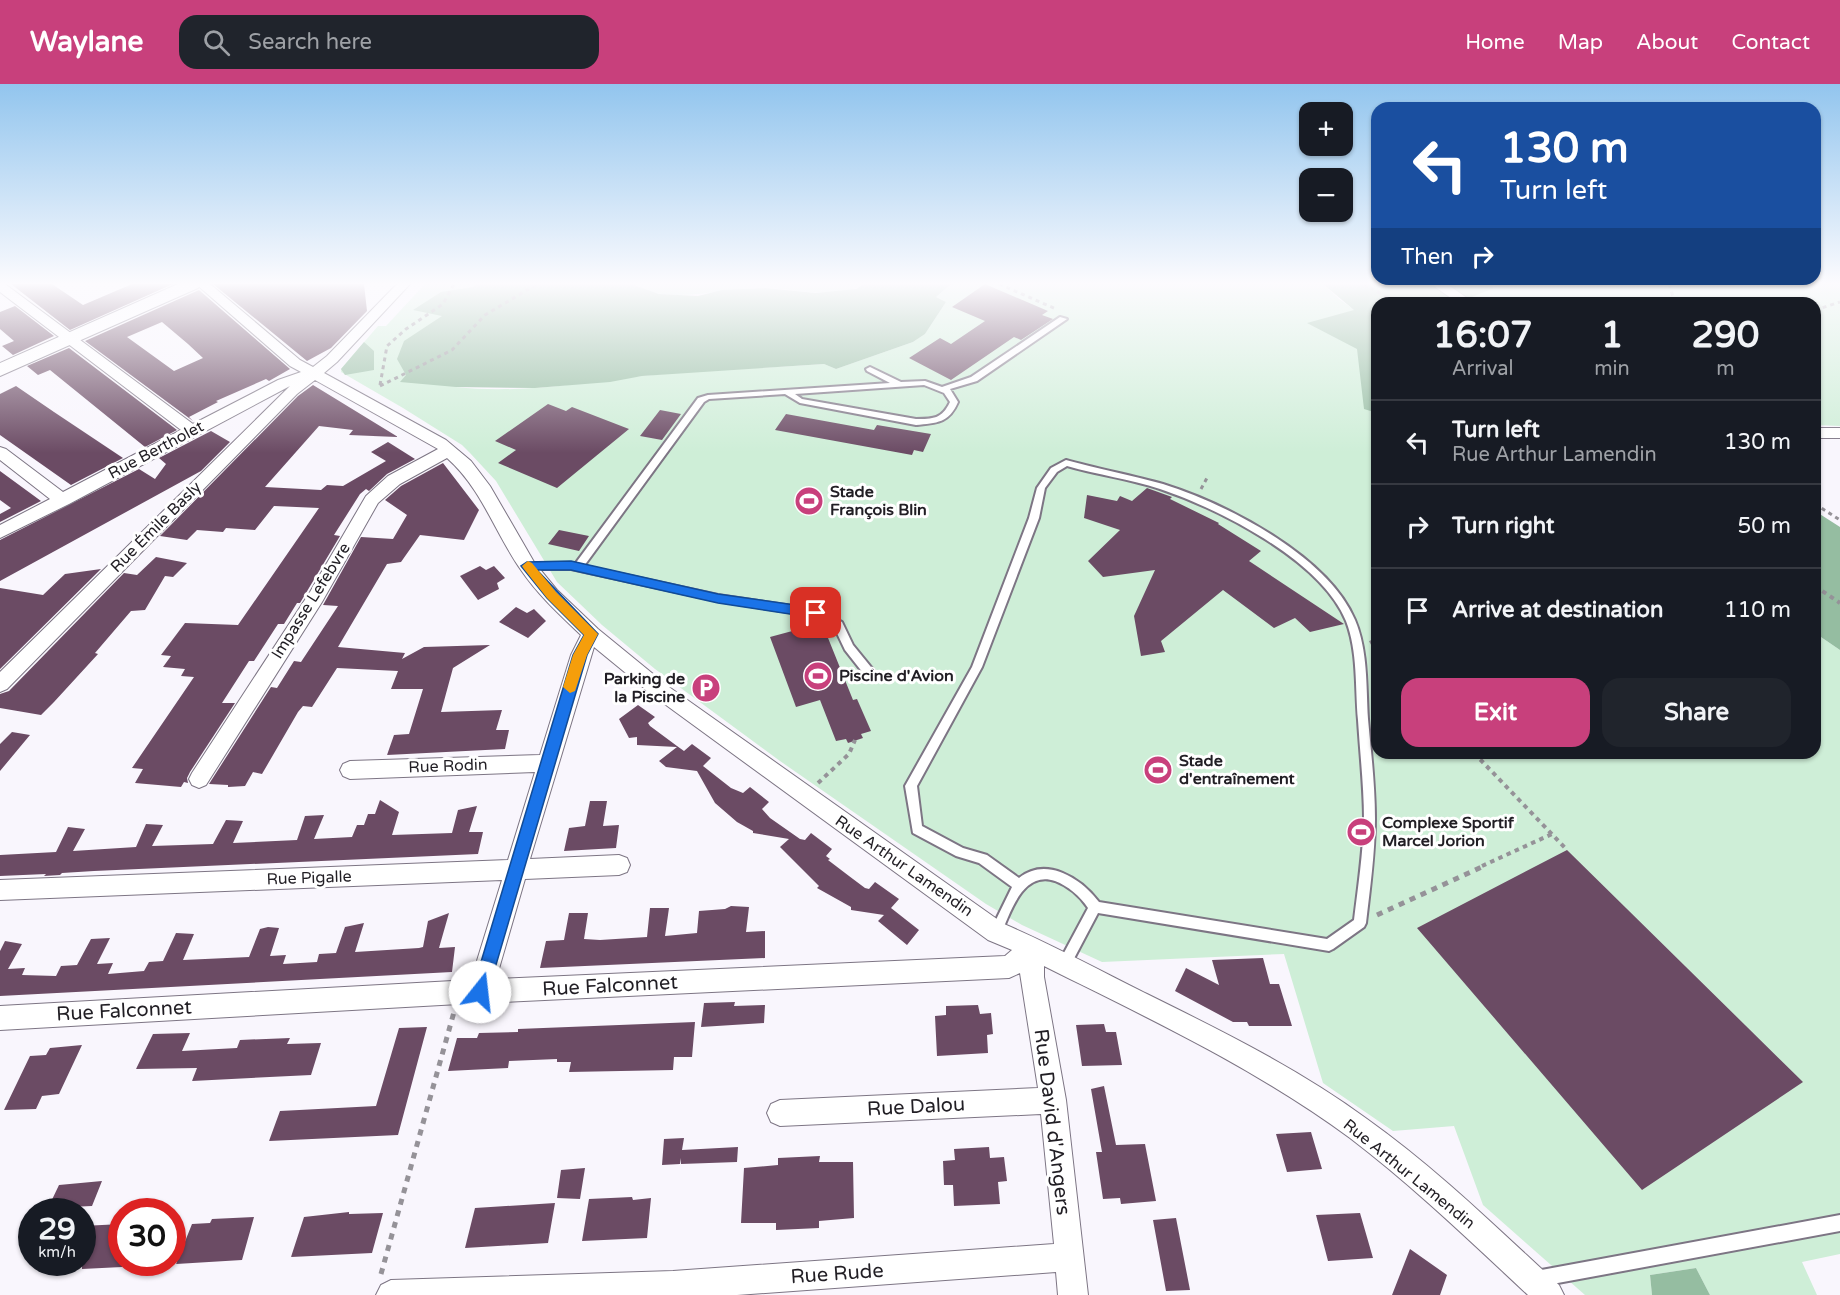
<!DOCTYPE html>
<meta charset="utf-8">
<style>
body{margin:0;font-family:"Varela Round",sans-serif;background:#20242c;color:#f1f3f6;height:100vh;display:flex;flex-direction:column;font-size:22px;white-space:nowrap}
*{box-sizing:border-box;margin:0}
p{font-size:20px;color:#9ea1a6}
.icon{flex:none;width:33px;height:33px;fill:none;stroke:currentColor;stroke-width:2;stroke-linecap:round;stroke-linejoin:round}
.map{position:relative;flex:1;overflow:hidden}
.side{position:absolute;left:1371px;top:213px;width:450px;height:462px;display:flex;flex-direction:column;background:#171b24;border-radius:18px;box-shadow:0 2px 4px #0004}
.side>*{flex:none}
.banner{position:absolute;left:1371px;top:18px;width:450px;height:183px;border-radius:18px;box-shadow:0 2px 4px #0004;background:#1a4fa0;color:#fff;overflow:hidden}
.fabs{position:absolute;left:1299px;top:18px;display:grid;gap:12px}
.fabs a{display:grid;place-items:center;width:54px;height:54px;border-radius:12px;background:#171b24;box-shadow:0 2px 4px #0004;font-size:30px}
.speed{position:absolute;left:18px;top:1114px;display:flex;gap:12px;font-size:30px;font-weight:700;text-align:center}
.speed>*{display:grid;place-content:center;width:78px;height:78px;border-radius:50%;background:#171b24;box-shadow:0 2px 4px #0004;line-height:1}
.speed small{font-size:15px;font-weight:400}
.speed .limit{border:9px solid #d22;background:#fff;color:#111}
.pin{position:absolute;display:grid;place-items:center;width:51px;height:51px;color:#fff;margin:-26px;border-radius:12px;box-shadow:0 3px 9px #0006}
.me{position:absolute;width:66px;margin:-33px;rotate:16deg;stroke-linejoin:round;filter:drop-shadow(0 0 4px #0008)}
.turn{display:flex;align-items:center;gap:21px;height:126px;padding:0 30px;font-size:27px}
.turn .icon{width:78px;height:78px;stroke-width:2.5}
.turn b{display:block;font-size:42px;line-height:51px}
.then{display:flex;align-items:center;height:57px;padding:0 30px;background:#0003;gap:12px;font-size:22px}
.eta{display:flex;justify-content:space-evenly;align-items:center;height:102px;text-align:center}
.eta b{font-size:36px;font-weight:700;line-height:42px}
.button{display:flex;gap:12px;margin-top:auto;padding:12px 30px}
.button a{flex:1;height:69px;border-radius:18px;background:#c8407c;color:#fff;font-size:24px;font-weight:700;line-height:69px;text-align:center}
.button a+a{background:#20242c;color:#f1f3f6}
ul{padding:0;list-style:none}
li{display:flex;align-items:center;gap:18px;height:84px;padding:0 30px;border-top:2px solid #363941}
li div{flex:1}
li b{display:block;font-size:22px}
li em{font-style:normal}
header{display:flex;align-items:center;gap:36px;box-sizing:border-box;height:84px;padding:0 30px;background:#c8407c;color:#fff}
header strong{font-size:28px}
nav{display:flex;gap:33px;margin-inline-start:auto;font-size:21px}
.search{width:420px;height:54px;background:#20242c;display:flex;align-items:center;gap:15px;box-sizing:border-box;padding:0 21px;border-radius:18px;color:#9ea1a6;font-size:22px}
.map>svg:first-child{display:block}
.green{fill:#ceeed7}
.forest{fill:#95bda1}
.building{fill:#6b4b64;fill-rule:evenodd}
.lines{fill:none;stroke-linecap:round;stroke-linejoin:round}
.service-casing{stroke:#7d7584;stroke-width:4}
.minor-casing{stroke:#7d7584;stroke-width:2}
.tertiary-casing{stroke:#7d7584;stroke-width:2}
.path-far2{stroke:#959298;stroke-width:3;stroke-dasharray:4 4;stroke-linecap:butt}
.path-far1{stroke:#959298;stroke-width:4;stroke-dasharray:4.5 4.5;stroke-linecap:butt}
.path{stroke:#959298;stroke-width:5;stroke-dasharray:6 6;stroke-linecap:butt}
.service{fill:#fff;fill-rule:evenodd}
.minor{fill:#fff;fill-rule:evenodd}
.tertiary{fill:#fff;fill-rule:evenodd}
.route{fill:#1a73e8;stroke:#114b97;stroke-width:1.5}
.slow{fill:#f59e0b}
.labels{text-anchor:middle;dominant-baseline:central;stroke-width:6;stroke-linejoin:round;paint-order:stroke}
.street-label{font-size:16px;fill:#211e24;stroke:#fff}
.poi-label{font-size:16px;font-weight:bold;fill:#211e24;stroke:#fff;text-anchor:start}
.near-street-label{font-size:20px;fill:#211e24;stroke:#fff}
</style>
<header>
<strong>Waylane</strong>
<div class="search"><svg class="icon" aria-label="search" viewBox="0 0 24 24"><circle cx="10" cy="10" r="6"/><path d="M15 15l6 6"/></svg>Search here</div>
<nav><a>Home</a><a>Map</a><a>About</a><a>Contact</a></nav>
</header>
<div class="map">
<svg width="1840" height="1211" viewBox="0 0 1840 1211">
<rect width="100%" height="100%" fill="#f9f6fd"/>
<path class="green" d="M425,200H580L456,303C518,310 581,299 642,292C702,286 764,284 824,280L836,285L913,258L925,250L946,218L936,213L951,200H1323L1339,215L1377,242V669H1815V549L1840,566V1170L1802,1178L1817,1211H1710L1696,1184L1650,1191L1652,1211H1585L1483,1121L1454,1042L1393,1047L1323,999L1284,870L1102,878L1022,841L986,820L780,677L655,585L602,541L557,498L496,397L470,369L462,361L403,324L341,288V285L378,242H386Z
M631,200H864C839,217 792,204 764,204C728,204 698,214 662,210C652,209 641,203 631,200Z
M1443,200H1840V342L1815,341V219H1474Z"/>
<path class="forest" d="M476,200H631L659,210L698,212L722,206L765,204L816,209L856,205L864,200H951L936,213L946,218L925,250L913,258L836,285L824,280L642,292L610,298L535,304L456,303L400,298L406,291L397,275L404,257L442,232L413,226L441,208L473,203Z
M1323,200H1435L1462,219H1377V329L1364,325L1357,265L1307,239L1354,226Z
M1443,200H1485L1494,204L1467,215Z
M364,258L374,267V286L345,291L341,285Z
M1815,427L1840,443V566L1815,549Z
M1696,1184L1710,1211H1652L1650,1191Z"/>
<path class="building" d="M11,200H52L83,221L132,200H173L70,246Z
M213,200H364L367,227L331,264L307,277Z
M985,200L1048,227L1042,231L1053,235L1021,256L1014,253L951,296L909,274L940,254L951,260L985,237L952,223Z
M199,206L290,285L269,297L266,295L216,317L218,318L189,333L193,337L85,257ZM162,238L188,260L203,274L174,287L127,253Z
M15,222L54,252L13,271L2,262L14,257L0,245V228Z
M69,264L177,346L145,363L50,286L38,291L27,282Z
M313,301L398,353L349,351L353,346L319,342L265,403L321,406L327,401L343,402L386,377L371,368L388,358L415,375L387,390L369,407L366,405L360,410L334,451L340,452L300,519H297L284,540H278L254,577H249L222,619H235L190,688L187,694L188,699L184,698L181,703L135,699L143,685L132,684L194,593L181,592L185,585L163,583L171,572L161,571L185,539L238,541L319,424L274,422L255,446L226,444L223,448L197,446L187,456L160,452L298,312Z
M16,302L54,328L123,374L71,401L0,351V310Z
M548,320L566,327L572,323L629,345L557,404L498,379L516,366L495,357Z
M660,326L681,330L662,356L640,352Z
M786,330L874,346L877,341L931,350L923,368L914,366L912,371L775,346Z
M211,347L230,358L201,387L0,497V456L139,385L155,395L166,380L159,374Z
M443,379L479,426L464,456L420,451L401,478L387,480L338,563L405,569L402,575L424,563L490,561L453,584L441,628L502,626L496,646H509L505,665L387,671L394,651L409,650L423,605H391L398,587L337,584L312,623L303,622L298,628L262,690L253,688L245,702L228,703V701L209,700L271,603L277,604L294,577L301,578L338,522L323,521L361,453L393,455L407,431L385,416L401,402Z
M0,387L41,417L0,438V430L11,424L0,416Z
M1147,404L1172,413L1170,415L1219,439L1218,440L1261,467L1249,477L1344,540L1310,548L1295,534L1274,544L1223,506L1161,557L1165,568L1141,572L1134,532L1155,486L1103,493L1088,477L1120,446L1084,434L1087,411L1117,417L1120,412L1132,417Z
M559,446L589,452L579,467L548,460Z
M156,473L187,479L173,493L165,492L145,526L131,527L95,569L98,570L54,618L41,631L0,624V610L9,607L124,489L137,491Z
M480,482L486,486L494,482L505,494L497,499L499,505L478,516L460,492Z
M101,485L0,585V504L43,511L65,490Z
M516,523L527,529L534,525L546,537L528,554L499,538Z
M822,539L853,616L857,615L871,647L861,650L863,654L848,659L846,655L836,657L820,616L796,623L770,553Z
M638,621L655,633L648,639L650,642L677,662L684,667L692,660L711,674L703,682L731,704L743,709L750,703L769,718L762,725L770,734L800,755L805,756L811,749L832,765L826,772L830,775L828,776L849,792L865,804L869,805L875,798L899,815L891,824L919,846L907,861L878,837L884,831L851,826V823L817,804L819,802L780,763L789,755L753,749V747L737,738L715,719L697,687L666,683L659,677L677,663L637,661V653L629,654L619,635Z
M12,648L30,651L0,687V660Z
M380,716L399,728L392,751L452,749L458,726L477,722L469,748H483L478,770L94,787L62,789L60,791L44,792L46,790L0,792V771L56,768L68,743L85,745L73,767L136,763L146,740L163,741L152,762L213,760L226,736L243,737L233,759L297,756L305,732L324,731L314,755L352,753L357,741H364L368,730H375Z
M590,717H607L603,742L619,741L616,764L564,767L569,744L585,742Z
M1567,766L1803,998L1642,1106L1417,844Z
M731,822L749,823L746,848L765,847V874L540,884L546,857L564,856L569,829H588L584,855L600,856L647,853L650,824H669L665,852L697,849L699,827L725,825Z
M449,829L439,864L455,863L452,888L0,912V867L5,857L22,860L8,885L25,884L22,891L56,892L61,882L77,881L91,855L110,854L97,880L113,879L108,890L144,887L149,878L163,877L176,849L194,850L183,876L249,873L260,845L268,843L279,844L270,872L286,871L283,880L317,878L319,870L336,869L345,843L364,839L355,868L419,864L423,863L428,837Z
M1263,874L1270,900H1279L1292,942H1249L1247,938H1233L1175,907L1186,884L1219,901L1212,876Z
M735,918L734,922L765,921L764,939L701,943L704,919Z
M978,921L980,930L991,929L993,950L987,951L988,969L937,972L935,932L946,931V922Z
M695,938L692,973H674L673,986L569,988L571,978H557V975L509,977L508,984L448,987L457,954H477L479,949L518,948V945Z
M1104,940L1106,948H1116L1122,981L1082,982L1076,941Z
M427,943L398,1051L269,1057L280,1027L376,1022L399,944Z
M190,949L182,967L237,964L240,956L290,954L287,960L321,959L311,991L192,997L197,984L136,985L153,950Z
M82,961L59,1010L42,1012L36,1025L4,1026L30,972L46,971L50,964Z
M1104,1002L1116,1061L1145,1060L1156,1117L1121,1120L1120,1114L1103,1115L1096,1068H1102L1091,1005Z
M1311,1048L1322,1085L1287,1088L1276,1050Z
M684,1054L682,1066L738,1063L737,1078L681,1080V1074L680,1080L662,1081L664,1055Z
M989,1063L990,1074L1004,1073L1007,1097L998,1098L1000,1120L954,1122L953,1101H944L943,1077L955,1076L954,1065Z
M820,1072L819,1078H853L854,1134L819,1137V1144L798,1145L776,1146V1139H741L744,1084L778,1081V1074Z
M585,1084L580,1115L557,1114L561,1086Z
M102,1097L92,1122L48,1124L59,1101Z
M632,1113L633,1116L651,1114L647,1154L582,1157L589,1115Z
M555,1119L548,1159L465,1164L475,1124Z
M349,1128V1130L383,1129L372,1169L291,1173L304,1133Z
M1360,1129L1373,1174L1328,1177L1316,1131Z
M254,1133L242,1176L176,1180L192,1140L210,1139L212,1135Z
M1176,1134L1190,1206L1166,1207L1153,1136Z
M122,1140V1183L82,1185V1142Z
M1410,1165L1447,1191L1440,1211H1392Z"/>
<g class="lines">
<g class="service-casing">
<path id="service" d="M1060,233L1067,235L977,297L950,305L958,318C949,339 937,339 916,341L800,319L785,310L709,315L704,318L584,482L718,511L819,526L842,538L853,561L875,588L876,591L875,594H867L845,566L834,543L814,532L718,517L571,485H527L522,482L527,479L575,480L698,314L708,311L890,299L867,287L866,285L870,283L901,298L925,297L942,303L971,293ZM924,301L944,309L950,318C942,335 933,335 916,335L802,315L795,310Z
M1066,376C1098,385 1131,391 1163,400C1227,420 1328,472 1355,536C1368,567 1366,602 1368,635C1371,668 1375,701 1375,735C1375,770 1370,804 1366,839L1364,843L1333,865L1329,867L1098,829L1069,884L1064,886L1059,884L1058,880L1088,824C1080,812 1068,802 1055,797C1022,786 1010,830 1000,852L996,854L992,852L990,848L1012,803L979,779L956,772L913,749L905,702L972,583L1029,434L1037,404L1051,384ZM1067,382C1098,391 1130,395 1160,405C1219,425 1321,476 1346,537C1358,568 1355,603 1358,636C1360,669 1364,703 1364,736C1363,770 1358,803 1354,836L1327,855L1099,818C1081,794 1046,772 1019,794L987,771L963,764L922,742L917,702L982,583L1039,434L1045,404L1057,388Z
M1840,1131V1147L1536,1203L1531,1200L1528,1195L1531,1190L1536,1187Z"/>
</g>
<g class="minor-casing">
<path id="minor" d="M0,200H5L193,340L278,296L301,288L290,282L196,200H210L300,276L313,283L327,272L397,200H410L337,278L324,289L446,356L471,377L490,402L534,478L557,506L598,545L669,603L1004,840C1053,861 1099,886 1147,910C1222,947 1299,985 1367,1035C1436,1084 1497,1144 1559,1201L1564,1211H1528C1470,1157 1413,1102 1350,1054C1257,985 1148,934 1044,882V893L1066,1016L1088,1211H1058L1056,1188L737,1211H376L381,1201L391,1196L673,1187L1054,1160L1041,1030L780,1042L771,1038L767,1029L771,1020L780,1016L1038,1004L1020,889L1009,894L459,920L0,946V922L471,896L502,796L0,816V796L508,776L535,688L350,695L343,692L340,686L343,680L350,677L540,671L571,571L581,551C560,531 538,511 521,486C495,449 482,405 447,374L400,400L378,419L322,518L206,701L199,704L192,701L189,695L192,689L310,508L366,412L388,392L438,365L315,296L297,310L7,605L0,608V588L290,302L69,420L0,454V441L50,415L0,376V363L6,365L63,408L181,346L0,208ZM594,563L655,613L988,856L1012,866L1005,872L496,895L525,795L619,791L627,788L630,781L627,774L619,771L530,775Z
M1431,200H1447L1474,219H1458Z
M1815,344H1840V354H1815Z"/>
</g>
<g class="tertiary-casing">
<path id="tertiary" d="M178,200H201L198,204L0,292V279Z"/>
</g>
<path class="path-far2" d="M999,200L1056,225
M1363,200L1398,219
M1669,200L1675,219
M1815,226L1840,218
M380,301L387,262L406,245L443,220L454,200
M380,302L452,266L485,231L537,200
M1201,405L1208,392
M1815,420L1840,436"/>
<path class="path-far1" d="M1815,502L1840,519
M1370,559L1377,555
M1474,669L1567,766
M818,699L849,670L855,656
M1482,782L1552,750"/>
<path class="path" d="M1377,831L1486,781
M381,1190L454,928"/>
<use href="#service" class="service"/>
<use href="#minor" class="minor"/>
<use href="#tertiary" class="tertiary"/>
</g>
<linearGradient id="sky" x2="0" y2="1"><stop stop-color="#92c5ee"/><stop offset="0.54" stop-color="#fcfbfe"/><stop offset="1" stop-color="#fcfbfe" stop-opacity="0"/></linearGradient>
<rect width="1840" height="369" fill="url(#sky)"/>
<path class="route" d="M571,477L718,510L816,524L822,529L816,534L718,519L571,486H537L598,550L587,571L488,908L486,913L480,916L474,913L472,908L573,571L584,551L547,514L521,482L527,478Z"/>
<path class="slow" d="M528,477L532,479L556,508L598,550L587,571L575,607L570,609L563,603L573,571L584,551L547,514L524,485L522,482Z"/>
<defs>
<g id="stadium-disc" transform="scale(1.5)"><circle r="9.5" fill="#c8407c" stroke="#fff"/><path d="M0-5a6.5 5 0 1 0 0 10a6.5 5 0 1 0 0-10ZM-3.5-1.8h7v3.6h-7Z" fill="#fff"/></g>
<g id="parking-disc" transform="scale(1.5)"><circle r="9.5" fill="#c8407c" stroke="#fff"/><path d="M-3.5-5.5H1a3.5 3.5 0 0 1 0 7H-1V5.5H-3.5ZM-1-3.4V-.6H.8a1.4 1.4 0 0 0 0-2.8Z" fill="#fff"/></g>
</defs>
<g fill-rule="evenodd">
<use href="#stadium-disc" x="809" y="417"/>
<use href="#stadium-disc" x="818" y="592"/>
<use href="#parking-disc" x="706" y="604"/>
<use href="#stadium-disc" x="1158" y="686"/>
<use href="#stadium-disc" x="1361" y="748"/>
</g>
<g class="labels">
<g class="street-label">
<text transform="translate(156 366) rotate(-28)">Rue Bertholet</text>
<text transform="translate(156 443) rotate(-45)">Rue Émile Basly</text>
<text transform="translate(311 517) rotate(-58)">Impasse Lefebvre</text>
<text transform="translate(448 682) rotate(-2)">Rue Rodin</text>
<text transform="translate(904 782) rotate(35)">Rue Arthur Lamendin</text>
<text transform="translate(309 794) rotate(-2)">Rue Pigalle</text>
<text transform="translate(1409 1090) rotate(39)">Rue Arthur Lamendin</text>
</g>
<g class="poi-label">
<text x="830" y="408">Stade<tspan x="830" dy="18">François Blin</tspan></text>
<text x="839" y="592">Piscine d'Avion</text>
<text x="685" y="595" text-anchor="end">Parking de<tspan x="685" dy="18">la Piscine</tspan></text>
<text x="1179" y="677">Stade<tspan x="1179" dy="18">d'entraînement</tspan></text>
<text x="1382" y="739">Complexe Sportif<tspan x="1382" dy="18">Marcel Jorion</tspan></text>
</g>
<g class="near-street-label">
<text transform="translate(610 902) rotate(-3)">Rue Falconnet</text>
<text transform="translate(124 927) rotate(-3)">Rue Falconnet</text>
<text transform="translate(916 1023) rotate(-3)">Rue Dalou</text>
<text transform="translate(1052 1038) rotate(83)">Rue David d'Angers</text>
<text transform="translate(837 1190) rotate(-4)">Rue Rude</text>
</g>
</g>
</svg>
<div class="fabs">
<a>+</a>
<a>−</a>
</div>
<div class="speed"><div>29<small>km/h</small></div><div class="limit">30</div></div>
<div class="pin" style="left:816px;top:529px;background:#d93025"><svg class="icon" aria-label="arrive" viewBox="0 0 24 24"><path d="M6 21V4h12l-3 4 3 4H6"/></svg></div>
<svg class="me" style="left:480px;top:908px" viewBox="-20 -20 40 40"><circle r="19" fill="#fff"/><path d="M0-13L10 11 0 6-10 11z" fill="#1a73e8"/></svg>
<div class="banner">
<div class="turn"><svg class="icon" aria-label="left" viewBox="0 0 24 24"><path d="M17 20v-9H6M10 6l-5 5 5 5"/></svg><div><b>130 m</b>Turn left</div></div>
<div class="then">Then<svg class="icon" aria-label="right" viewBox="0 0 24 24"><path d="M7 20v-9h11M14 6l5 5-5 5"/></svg></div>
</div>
<section class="side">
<div class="eta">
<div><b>16:07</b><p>Arrival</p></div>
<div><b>1</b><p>min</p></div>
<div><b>290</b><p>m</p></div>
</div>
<ul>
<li><svg class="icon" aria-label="left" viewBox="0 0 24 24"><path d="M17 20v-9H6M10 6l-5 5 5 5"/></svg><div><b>Turn left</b><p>Rue Arthur Lamendin</p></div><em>130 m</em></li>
<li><svg class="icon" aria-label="right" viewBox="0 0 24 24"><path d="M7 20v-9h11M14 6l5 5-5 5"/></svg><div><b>Turn right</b></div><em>50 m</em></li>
<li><svg class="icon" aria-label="arrive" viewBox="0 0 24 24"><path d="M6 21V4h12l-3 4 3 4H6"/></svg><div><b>Arrive at destination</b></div><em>110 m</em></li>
</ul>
<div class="button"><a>Exit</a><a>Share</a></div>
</section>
</div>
